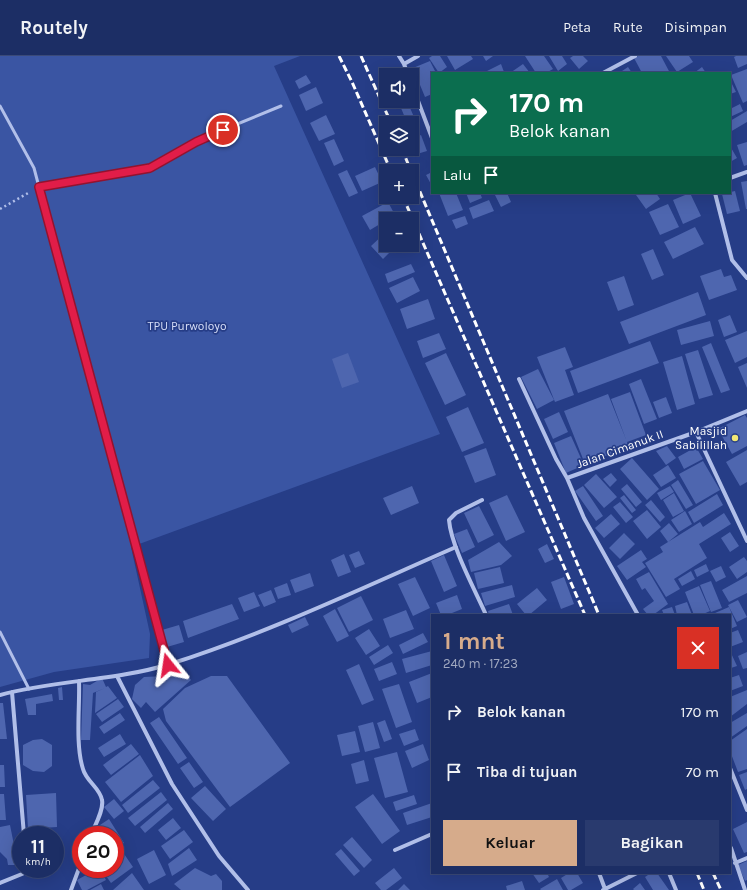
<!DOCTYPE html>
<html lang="id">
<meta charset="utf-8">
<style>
body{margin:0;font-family:Karla,sans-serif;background:#293a6e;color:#f1f3f6;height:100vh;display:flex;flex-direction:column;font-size:15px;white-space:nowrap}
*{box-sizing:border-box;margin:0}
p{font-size:13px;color:#a0a8bf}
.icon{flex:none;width:22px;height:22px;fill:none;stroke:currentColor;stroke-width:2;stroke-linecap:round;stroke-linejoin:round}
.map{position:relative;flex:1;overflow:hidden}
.panel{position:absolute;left:431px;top:558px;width:300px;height:260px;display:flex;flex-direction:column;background:#1c2e65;border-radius:0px;box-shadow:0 4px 16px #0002,0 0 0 1px #3a4a79}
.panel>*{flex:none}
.banner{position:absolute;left:431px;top:16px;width:300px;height:122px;border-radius:0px;box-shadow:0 4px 16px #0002,0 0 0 1px #3a4a79;background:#0b6e4f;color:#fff;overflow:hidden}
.tools{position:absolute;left:379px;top:12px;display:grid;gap:8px}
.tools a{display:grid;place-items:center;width:40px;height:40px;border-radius:0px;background:#1c2e65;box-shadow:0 4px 16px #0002,0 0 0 1px #3a4a79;font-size:20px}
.speed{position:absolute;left:12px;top:770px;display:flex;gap:8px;font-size:20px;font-weight:700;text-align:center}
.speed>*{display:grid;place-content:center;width:52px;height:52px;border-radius:50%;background:#1c2e65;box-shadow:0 4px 16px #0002,0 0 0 1px #3a4a79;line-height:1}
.speed small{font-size:10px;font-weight:400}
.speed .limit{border:6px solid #d22;background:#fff;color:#111}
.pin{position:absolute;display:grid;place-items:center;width:34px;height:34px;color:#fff;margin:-17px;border:2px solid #fff;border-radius:50%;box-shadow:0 1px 4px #0007}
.me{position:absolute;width:44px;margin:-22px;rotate:345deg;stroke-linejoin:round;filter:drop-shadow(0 0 3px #0008)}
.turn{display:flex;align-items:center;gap:14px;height:84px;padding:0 12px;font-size:18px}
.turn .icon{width:52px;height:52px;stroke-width:2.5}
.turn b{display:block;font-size:28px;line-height:34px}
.then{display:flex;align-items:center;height:38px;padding:0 12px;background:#0003;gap:8px;font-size:15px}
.round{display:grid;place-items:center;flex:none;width:42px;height:42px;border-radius:0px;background:#293a6e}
.head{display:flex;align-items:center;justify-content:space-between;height:68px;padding:0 12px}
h1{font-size:24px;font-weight:700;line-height:30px;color:#d6ab8b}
.primary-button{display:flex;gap:8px;margin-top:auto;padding:8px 12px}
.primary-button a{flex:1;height:46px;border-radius:0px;background:#d6ab8b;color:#111;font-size:16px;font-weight:700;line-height:46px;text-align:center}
.primary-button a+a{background:#293a6e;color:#f1f3f6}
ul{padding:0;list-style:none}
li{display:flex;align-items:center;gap:12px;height:60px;padding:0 12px}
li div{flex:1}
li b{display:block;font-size:15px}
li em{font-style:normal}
header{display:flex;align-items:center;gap:24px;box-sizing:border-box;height:56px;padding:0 20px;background:#1c2e65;border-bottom:1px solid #3a4a79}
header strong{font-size:19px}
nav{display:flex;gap:22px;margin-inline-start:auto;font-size:14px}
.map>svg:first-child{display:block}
.green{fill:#3a55a3}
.building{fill:#4e66af}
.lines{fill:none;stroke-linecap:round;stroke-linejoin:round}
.path{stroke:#b1bfe9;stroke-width:2.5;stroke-dasharray:2 3;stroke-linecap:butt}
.service{stroke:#b1bfe9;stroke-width:3}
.minor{stroke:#b1bfe9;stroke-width:4}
.rail{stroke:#fff;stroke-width:3;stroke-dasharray:7 3;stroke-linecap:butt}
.route-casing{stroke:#92132f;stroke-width:10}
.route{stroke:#e11d48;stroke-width:7}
.poi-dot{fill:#f2e775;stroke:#263d87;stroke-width:1.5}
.labels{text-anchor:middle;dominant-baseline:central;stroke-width:3.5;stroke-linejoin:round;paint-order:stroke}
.park-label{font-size:12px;fill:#d5ddf7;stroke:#263d87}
.poi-label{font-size:12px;fill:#fff;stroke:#263d87;text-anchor:end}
.street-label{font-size:12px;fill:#fff;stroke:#263d87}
</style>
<header>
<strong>Routely</strong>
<nav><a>Peta</a><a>Rute</a><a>Disimpan</a></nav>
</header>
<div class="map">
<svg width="747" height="834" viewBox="0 0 747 834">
<rect width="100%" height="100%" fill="#263d87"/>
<path class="green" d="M0,0H300L274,10L440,378L131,491L150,578L149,602L54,616L0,631Z"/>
<path class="building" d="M432,0H440L447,11L439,17L429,2Z
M447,0H471L473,3L455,14Z
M483,0H493L486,5Z
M525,0H544L553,13L546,17H536Z
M549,0H562L567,8L558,15Z
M573,0H583L588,5L579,13L570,2Z
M638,0H661L670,17H642L634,2Z
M666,0H689L693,6L677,16Z
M736,0H747V8L738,12L734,1Z
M430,5L436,17H432V38L425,41L413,12Z
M501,8L504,16L483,17Z
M523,8L530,17H510Z
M628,11L632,17H619Z
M702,11L706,17H694Z
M747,13V45L743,47L731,19Z
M306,19L311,27L299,33L295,25Z
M730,24L736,36L730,38Z
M316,31L323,47L306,55L299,39Z
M398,45H407L414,61L406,64Z
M740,48L743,55L730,61V53Z
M747,55V66L730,76V65Z
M326,59L335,78L319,85L310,67Z
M421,79L427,95L417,98L412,83Z
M334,83L344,105L334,110L324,87Z
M747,86V109L744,110L737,89Z
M730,90L737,102L730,106Z
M375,111L382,126L362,135L355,120Z
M347,114L358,137L349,141L338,118Z
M432,116V130L426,119Z
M747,125V153H746L741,126Z
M735,135L740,155L727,158L722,138Z
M439,137H456L463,154L448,160Z
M466,137H480L482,142L470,147Z
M494,137H507L511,146L501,151Z
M640,137H656L660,143L646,153L636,139Z
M690,137L701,160L683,168L673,144Z
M489,144L494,155L473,163L469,152Z
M388,146L395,159L370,174L362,160Z
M668,148L679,171L660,179L649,156Z
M465,160L468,168L456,173L452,164Z
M695,171L704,188L673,203L664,186Z
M386,176V189H397L383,203L371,190Z
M653,193L664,219L652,224L641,198Z
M411,208L415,216L388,227L385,218Z
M721,213L724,221L731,219L737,234L709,244L700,220Z
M624,220L634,249L618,255L607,226Z
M413,221L420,235L397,247L389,232Z
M698,236L706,259L629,288L620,266Z
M428,243L435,263L407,273L400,253Z
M730,259L737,276L724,281L718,264Z
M710,265L714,280L681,289L677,274Z
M747,275V301L735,307L725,284Z
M439,277L446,293L423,302L417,285Z
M650,285L659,307L578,337L570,315Z
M711,287L730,334L721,337L702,291Z
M565,291L573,311L565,314L574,339L555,346L537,301Z
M698,294L713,339L699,343L685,298Z
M348,297L359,326L342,332L332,303Z
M446,297L466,339L445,349L425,307Z
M682,300L695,348L677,354L663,306Z
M747,307V332L738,311Z
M538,313L554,344L537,353L521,321Z
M641,323L657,363L644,368L629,328Z
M630,336L646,379L627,386L611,343Z
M608,338L629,391L585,408L564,355Z
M666,341L672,357L659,362L653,346Z
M468,351L484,387L462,396L446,361Z
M559,356L568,376L553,383L544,363Z
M745,359L747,362V390L732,398L718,373Z
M571,380L584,409L566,417L554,387Z
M667,390L676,402L666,409L656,395Z
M696,391L703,403L684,413L678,401Z
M486,392L496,419L475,427L464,400Z
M747,394V426L740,430L726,406Z
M632,402L659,433L647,444L620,413Z
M703,405L720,434L696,448L679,418Z
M668,409L676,422L661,431L653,419Z
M611,417L617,424L610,431L603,423Z
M596,418L617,441L604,452L584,429Z
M678,424L693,449L686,453L671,429Z
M627,428L642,446L636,451L621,433Z
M412,430L419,447L391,459L383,442Z
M583,430L603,460L596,465L575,435Z
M670,430L674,436L661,444L657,437Z
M674,437L684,455L673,461L663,444Z
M717,438L723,449L694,467L688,456Z
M507,439L525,476L506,485L489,447Z
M624,439L636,454L632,457L620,442Z
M651,444L665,461L660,466L645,449Z
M620,446L633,461L626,467L613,451Z
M479,450L494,479L478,487L464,457Z
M647,454L661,471L647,483L633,465Z
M685,455L692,468L679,476L671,464Z
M724,457L731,468L699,488L707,502L674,523L680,533L666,541L645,507L663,496L660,491L700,466L703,471Z
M611,458L620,468L604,482L595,472Z
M669,467L678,478L668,486L660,475Z
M467,473L475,491L462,497L454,478Z
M730,476L739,490L730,496L721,482Z
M624,477L635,488L620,503L609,492Z
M499,486L512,500L501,509L471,516L468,504Z
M547,488L554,503L545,507L538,493Z
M641,494L647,503L642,506L646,511L627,524L617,510Z
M359,495L365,508L355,512L349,499Z
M344,498L351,516L338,521L331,504Z
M444,499L457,530L444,536L431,505Z
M744,501L747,505V516L737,523L729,511Z
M706,508L709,515L697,521L694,514Z
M721,510L726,521L716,526L710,515Z
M500,511L504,527L478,533L474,517Z
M691,515L695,523L682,530L678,523Z
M649,516L668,548L653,559H648L643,553L654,545L645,532L642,534L636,523Z
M310,517L314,530L295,537L290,524Z
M747,520V537L729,546L722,534Z
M415,521L430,552L413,560L398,528Z
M564,521L574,548L561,553L551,526Z
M711,525L722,552L711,556L700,529Z
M287,527L291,539L278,543L274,532Z
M512,529L515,541L485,550L481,537Z
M699,530L710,555L701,559H694L685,536Z
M537,532L547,544L529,559H526L517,548Z
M271,534L276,546L264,551L258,539Z
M254,536L260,550L244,556L238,542Z
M457,539L462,553L447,559H441L436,547Z
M361,540L373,564L349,576L337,552Z
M738,544L747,561L737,566L728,549Z
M687,546L692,559H677L675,550Z
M232,548L239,563L188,582L183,565Z
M509,548L513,559H489L488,555Z
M672,551L675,559H664L662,554Z
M729,551L737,570L730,573V559H716L715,557Z
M335,553L349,580L337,586L323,560Z
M406,554L414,573L390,582L383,563Z
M305,561L309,569L292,577L288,569Z
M179,569L184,586L167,591L162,574Z
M369,573L380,590L366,599L355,582Z
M738,574L743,586L730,591V577Z
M423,577L428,586L403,598L399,589Z
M388,589L393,597L374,609L369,601Z
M432,595V609L406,617L402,603Z
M747,596V612L743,613L738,600Z
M731,597L737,610L731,612L730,598Z
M392,606L397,618L379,625L374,613Z
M359,608L374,644L362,649L346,614Z
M179,609L191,624L155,656L146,646L141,652L132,643L135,629L144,621L166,620Z
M432,617V641L417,647L409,626Z
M739,619L743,630L730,635V622Z
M211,620H227L290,707L230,751L166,665L163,653L185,632Z
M102,622L106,631L108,630L117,642L95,657L96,636L105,632L93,637L90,684H81L83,628L90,629Z
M399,628L412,666L396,672L382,633Z
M62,631L63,644H59L58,632Z
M747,634V648L730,661V641Z
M52,638L53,645L36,648V659H28L25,643Z
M118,643L124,651L102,666L96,658Z
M0,647H3L7,683H0Z
M120,657L125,664L104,678L99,671Z
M747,657V670L730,682V667Z
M159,661L187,702L178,708L150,667Z
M385,664L392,683L384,686L377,667Z
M373,666L380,692L365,696L358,670Z
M415,673L419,684L404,690L399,678Z
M747,673V713L738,716L730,695V685Z
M355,675L360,696L342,700L337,679Z
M120,678L126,688L104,701L98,692Z
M42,683L52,689V710L44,716L33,715L23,709V689L33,684Z
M131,688L139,698L111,719L103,709Z
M423,688L429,704L412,712L405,695Z
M397,696L408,736L385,742L374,702Z
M140,699L153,720L121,746L105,726Z
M364,704L369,725L356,728L351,708Z
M189,706L203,726L194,732L180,712Z
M0,709H4L5,731H0Z
M747,716V733L745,734L739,719Z
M153,724L160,732L128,757L122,749Z
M205,730L226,753L213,765L191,742Z
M161,736L167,744L135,770L128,762Z
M56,737L57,771L28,773L26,739Z
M0,738H4L6,764H0Z
M373,738L400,775L382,788L355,751Z
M414,739L417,748L396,755L393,746Z
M114,743L124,755L114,763L104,751Z
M168,747L173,753L145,777L140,771Z
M432,747V761L407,769L403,757Z
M173,762L181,772L166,784L158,774Z
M109,763L124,787L115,792V779H102L97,771Z
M747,766V796L744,797L733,773Z
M10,769L18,809H8L7,803L0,796V771Z
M184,774L193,786L170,803L161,790Z
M352,781L372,804L364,812L343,789Z
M120,792L133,811L111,827L101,813H115V796Z
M189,792L197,804L172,820L168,808Z
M341,793L360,815L354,820L335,798Z
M154,794L166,819L149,828L137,803Z
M747,805V824L745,825L738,809Z
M195,812L211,820L216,818L222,825V834H181L174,828Z
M394,812L402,822L386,834H381L375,827Z
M97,813H100L106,824L87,834H82L77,824Z
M132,817L144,834H113Z
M532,817H547L549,821L539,827Z
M569,817H577L583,827L571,834H568L561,822Z
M651,817H657L669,834H653L645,821Z
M557,823L563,834H541L540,833Z
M522,825L525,834H507L506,830Z
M640,827L645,834H634L633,833Z
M101,828L104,834H90Z
M404,828L410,834H398Z"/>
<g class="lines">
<path class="path" d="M0,153L30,136"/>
<path class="service" d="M0,50L34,112L84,302L168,609
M39,131L150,112L208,80L281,50
M0,576L29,633"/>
<path class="minor" d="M399,0L404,8L418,0
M404,8L408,19
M603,17L635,0
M412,29L432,82
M730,122L747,116
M715,137L732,204L747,222
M519,323L556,403L567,422L584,462L638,559
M696,376L747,485
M567,422L696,376L747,355
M482,444L456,457L449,464C451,490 475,534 486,559
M117,620L172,728L219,800L248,834
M79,625C80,651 75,688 83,713C86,725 100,732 102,744C104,754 95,769 91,779
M12,636L24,779
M0,639C55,624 115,625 170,608C268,577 362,532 456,491
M730,712L747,754
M731,792L745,834
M395,794L432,778
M735,807L747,802
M599,817L605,833
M669,817L676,834
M0,827L22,818L27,813
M71,834L81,807
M603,834L637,817"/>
<path class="rail" d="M339,0L352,26L391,115
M361,0L391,67
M402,93L411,115
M412,117L599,559
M403,141L585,559
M697,817L704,834
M713,817L721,834"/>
</g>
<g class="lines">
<g class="route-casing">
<path id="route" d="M168,609L39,131L150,112L196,86L223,74"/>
</g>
<use href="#route" class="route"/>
</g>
<circle class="poi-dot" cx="735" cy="382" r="4"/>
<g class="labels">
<g class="park-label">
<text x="187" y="270">TPU Purwoloyo</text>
</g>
<g class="poi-label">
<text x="727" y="375">Masjid<tspan x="727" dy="14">Sabilillah</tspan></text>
</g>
<g class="street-label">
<text transform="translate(620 393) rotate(-20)">Jalan Cimanuk II</text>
</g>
</g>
</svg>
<div class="tools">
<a><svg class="icon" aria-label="sound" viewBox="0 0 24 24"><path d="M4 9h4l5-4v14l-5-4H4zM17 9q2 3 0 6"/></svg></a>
<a><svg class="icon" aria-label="layers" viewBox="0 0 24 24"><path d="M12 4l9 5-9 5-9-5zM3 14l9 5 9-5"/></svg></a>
<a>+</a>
<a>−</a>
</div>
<div class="speed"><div>11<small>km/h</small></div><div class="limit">20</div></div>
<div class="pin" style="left:223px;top:74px;background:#d93025"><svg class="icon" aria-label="arrive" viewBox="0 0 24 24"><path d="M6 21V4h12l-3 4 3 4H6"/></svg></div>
<svg class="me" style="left:168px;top:609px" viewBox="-20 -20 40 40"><path d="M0-17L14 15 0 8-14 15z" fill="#e11d48" stroke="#fff" stroke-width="4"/></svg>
<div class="banner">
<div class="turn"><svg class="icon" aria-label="right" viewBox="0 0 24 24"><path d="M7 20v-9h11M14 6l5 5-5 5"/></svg><div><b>170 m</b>Belok kanan</div></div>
<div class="then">Lalu<svg class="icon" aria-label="arrive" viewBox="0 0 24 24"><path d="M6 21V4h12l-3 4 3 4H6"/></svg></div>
</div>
<section class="panel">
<div class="head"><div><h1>1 mnt</h1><p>240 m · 17:23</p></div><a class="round" style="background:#d93025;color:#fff"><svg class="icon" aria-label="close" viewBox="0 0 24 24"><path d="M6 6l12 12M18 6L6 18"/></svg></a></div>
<ul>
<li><svg class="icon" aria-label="right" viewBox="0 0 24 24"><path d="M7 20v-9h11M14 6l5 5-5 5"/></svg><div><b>Belok kanan</b></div><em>170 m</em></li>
<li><svg class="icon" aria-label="arrive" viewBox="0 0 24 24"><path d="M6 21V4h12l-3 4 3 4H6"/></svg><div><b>Tiba di tujuan</b></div><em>70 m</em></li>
</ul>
<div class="primary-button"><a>Keluar</a><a>Bagikan</a></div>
</section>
</div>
